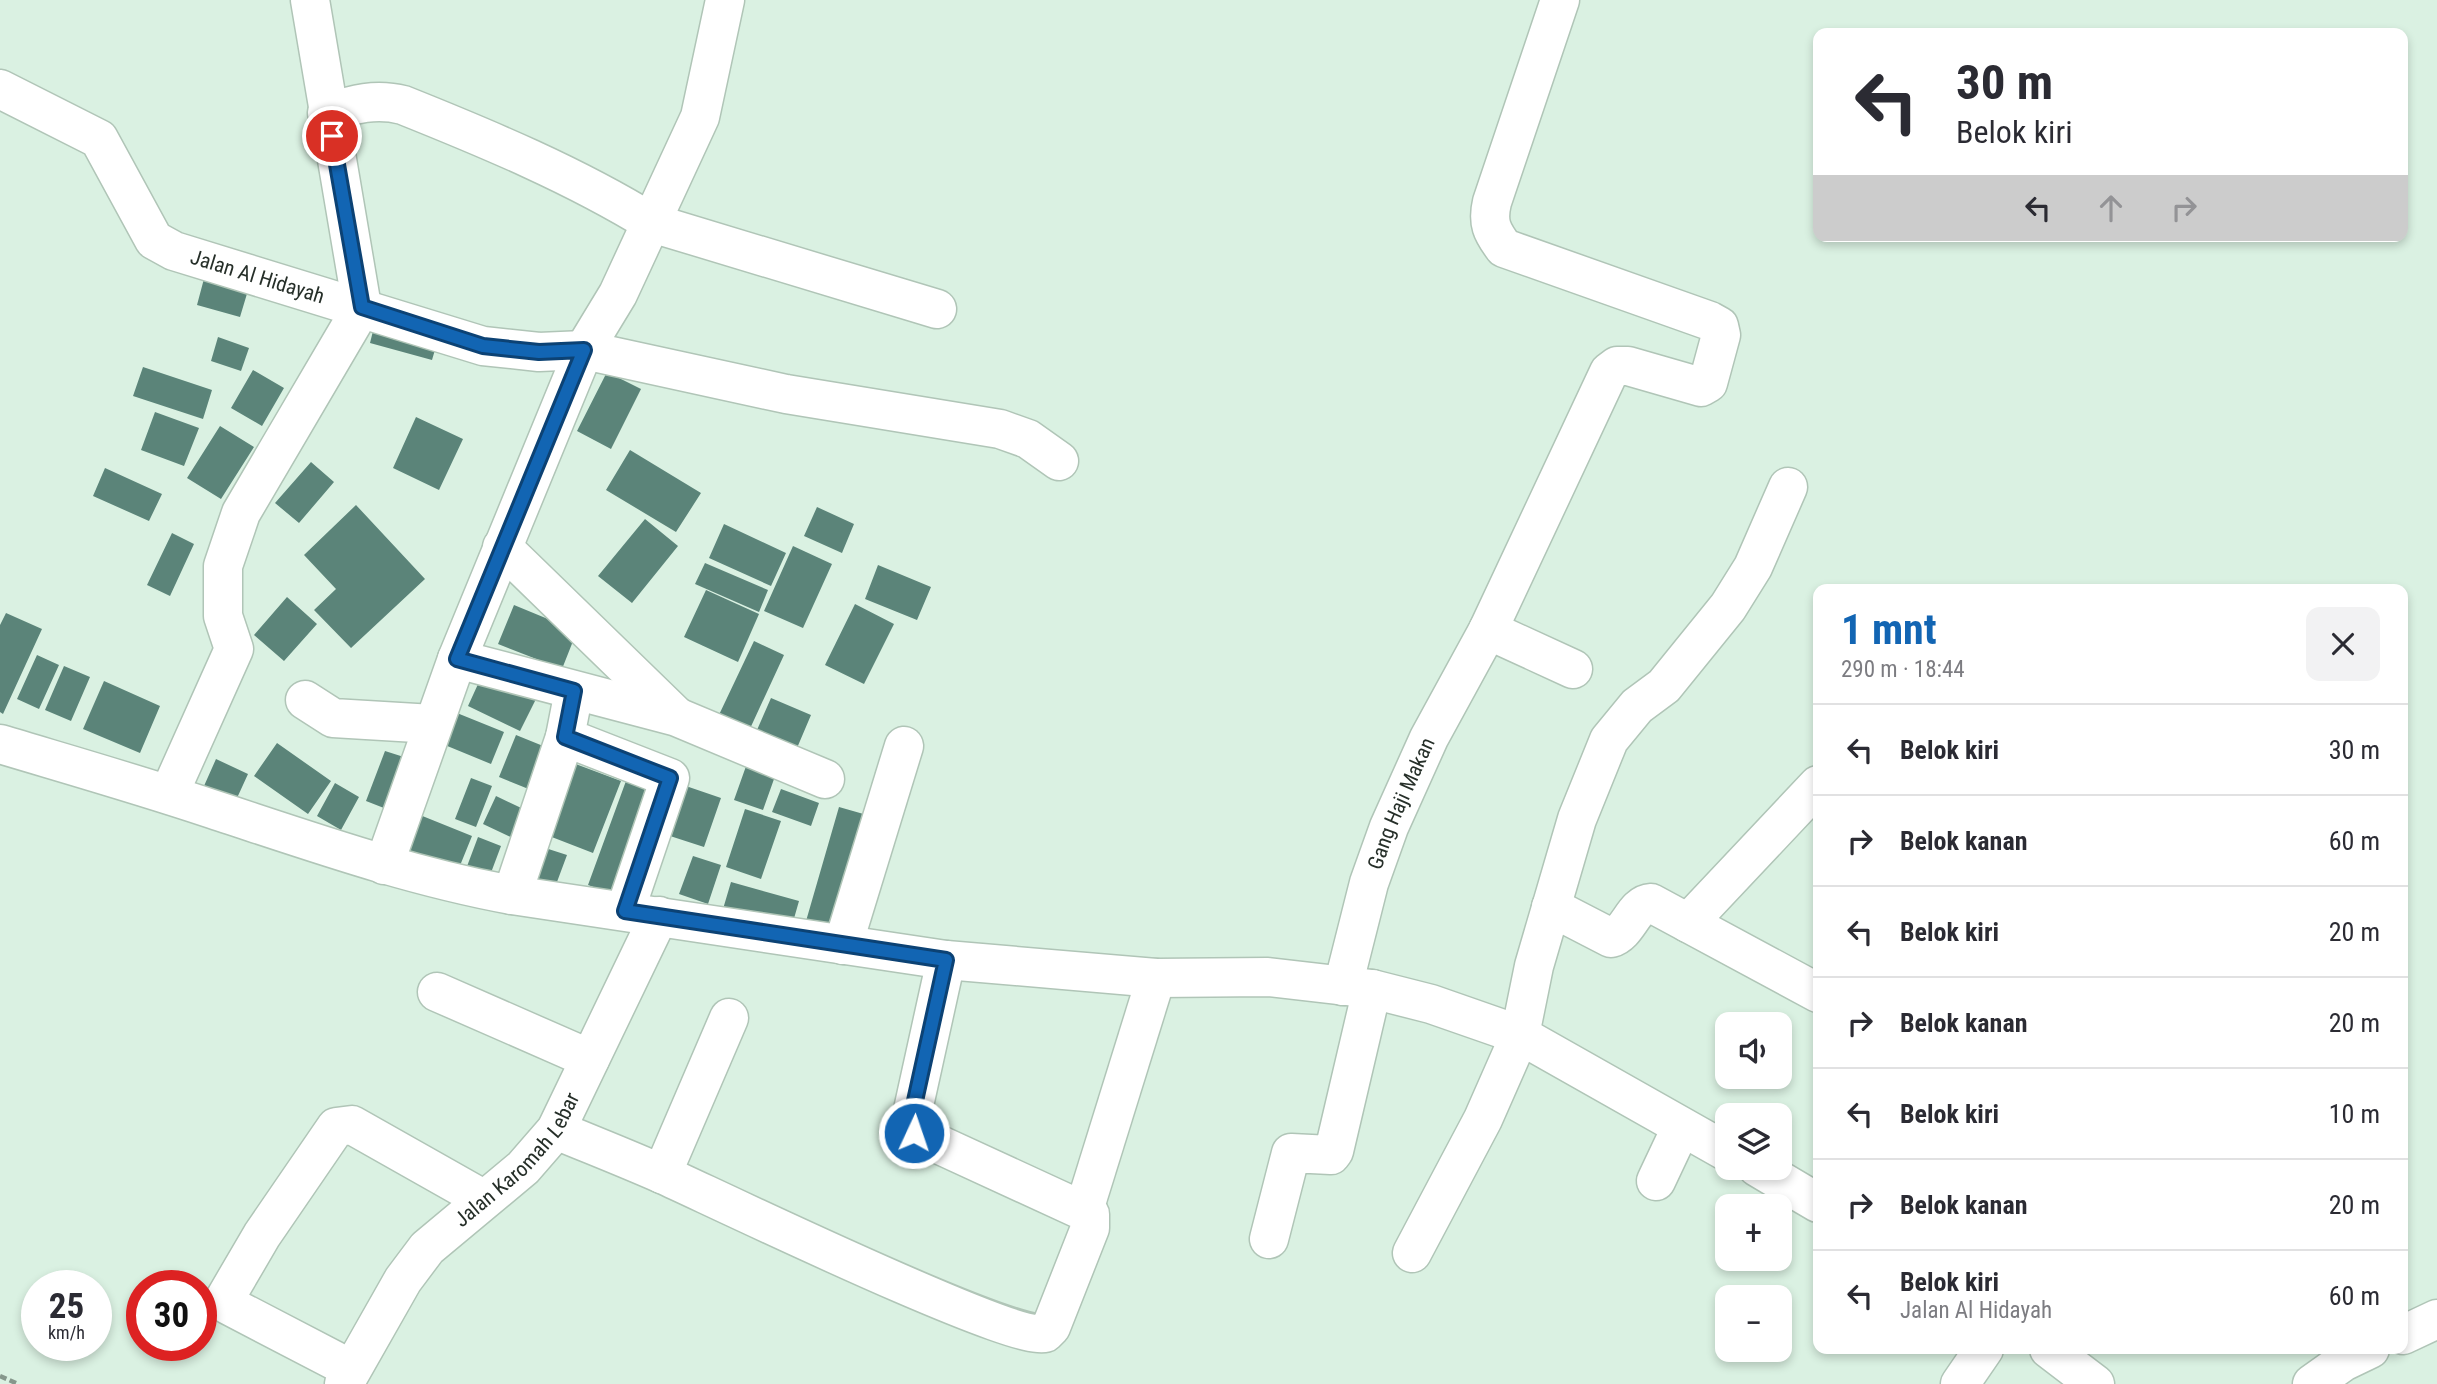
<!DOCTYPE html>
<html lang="id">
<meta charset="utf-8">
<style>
body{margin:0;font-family:"Roboto Condensed",sans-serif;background:#f2f2f3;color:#2b2b33;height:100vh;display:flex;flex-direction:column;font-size:26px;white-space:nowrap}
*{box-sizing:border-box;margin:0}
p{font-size:23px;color:#7c7c81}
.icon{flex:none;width:38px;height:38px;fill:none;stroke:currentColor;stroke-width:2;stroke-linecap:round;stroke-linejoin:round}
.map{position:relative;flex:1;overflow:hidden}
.sheet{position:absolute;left:1813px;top:584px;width:595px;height:770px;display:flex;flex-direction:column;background:#fff;border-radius:14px;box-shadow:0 4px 10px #0003}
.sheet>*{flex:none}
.guide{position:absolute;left:1813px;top:28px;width:595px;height:214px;border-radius:14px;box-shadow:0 4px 10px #0003;background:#fff;color:#2b2b33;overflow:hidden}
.controls{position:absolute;left:1715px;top:1012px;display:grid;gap:14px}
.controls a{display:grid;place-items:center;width:77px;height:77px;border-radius:14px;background:#fff;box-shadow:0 4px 10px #0003;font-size:35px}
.speed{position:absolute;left:21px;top:1270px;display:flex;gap:14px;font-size:35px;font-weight:700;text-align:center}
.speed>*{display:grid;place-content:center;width:91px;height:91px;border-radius:50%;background:#fff;box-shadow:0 4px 10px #0003;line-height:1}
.speed small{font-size:18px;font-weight:400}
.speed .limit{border:10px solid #d22;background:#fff;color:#111}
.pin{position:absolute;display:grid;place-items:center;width:60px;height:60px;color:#fff;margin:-30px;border:4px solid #fff;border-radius:50%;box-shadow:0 2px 7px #0007}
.me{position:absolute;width:77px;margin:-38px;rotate:3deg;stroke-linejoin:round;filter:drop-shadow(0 0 5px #0008)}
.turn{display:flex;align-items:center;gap:24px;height:147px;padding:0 28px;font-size:32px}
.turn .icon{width:91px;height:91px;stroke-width:2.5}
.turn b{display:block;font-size:49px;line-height:60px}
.lanes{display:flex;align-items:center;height:66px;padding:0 28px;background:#0003;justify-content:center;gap:35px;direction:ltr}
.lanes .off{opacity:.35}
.round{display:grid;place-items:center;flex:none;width:74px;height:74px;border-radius:14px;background:#f2f2f3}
.overview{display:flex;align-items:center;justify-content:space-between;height:119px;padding:0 28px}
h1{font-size:42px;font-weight:700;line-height:52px;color:#1265b3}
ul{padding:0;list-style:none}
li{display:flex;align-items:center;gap:21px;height:91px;padding:0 28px;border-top:2px solid #e1e1e2}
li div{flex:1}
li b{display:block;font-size:26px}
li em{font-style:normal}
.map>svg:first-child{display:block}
.building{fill:#5b8479}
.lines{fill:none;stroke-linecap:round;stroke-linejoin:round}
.minor-casing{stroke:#b0c5b7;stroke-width:41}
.path{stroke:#86978c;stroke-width:4.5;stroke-dasharray:7 3.5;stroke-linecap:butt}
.minor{stroke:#fff;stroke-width:38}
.route-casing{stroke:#0c4274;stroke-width:18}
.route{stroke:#1265b3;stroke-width:12}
.labels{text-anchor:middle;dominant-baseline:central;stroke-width:5;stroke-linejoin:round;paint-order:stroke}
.street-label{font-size:21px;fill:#262f29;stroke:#e7feef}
</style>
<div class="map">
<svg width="2437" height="1384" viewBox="0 0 2437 1384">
<rect width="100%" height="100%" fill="#daf1e2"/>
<path class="building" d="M205,275L249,287L240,317L197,305Z
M376,319L439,336L432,360L370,343Z
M218,337L249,348L241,371L211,361Z
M143,367L212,390L203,419L133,396Z
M253,370L284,388L262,426L231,408Z
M607,372L641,389L611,449L577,431Z
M155,412L199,428L184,466L141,450Z
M416,417L463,439L439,490L393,468Z
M220,426L254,447L221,499L187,478Z
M630,450L701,493L676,532L606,490Z
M311,462L334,482L299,523L275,503Z
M105,468L162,494L149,521L93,496Z
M356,505L425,579L351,648L314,610L336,589L304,555Z
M817,507L854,524L842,553L804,536Z
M645,519L678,546L632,603L598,576Z
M724,524L786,553L771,586L709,558Z
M172,533L194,544L170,596L147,585Z
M793,546L832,564L803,628L764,611Z
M705,563L768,590L759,612L695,584Z
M878,565L931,587L917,620L865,599Z
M706,590L759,614L738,662L684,637Z
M287,597L317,624L284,661L254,635Z
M855,604L894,624L864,684L825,665Z
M514,605L577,631L562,669L498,644Z
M6,613L42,629L3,714L0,712V625Z
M754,641L784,655L748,733L717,719Z
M37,655L59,665L39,709L17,699Z
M64,666L90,677L71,721L45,710Z
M484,671L537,697L520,731L468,706Z
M104,681L160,706L140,753L83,729Z
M771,698L811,715L797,748L757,730Z
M452,711L504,732L491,764L440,743Z
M516,735L553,750L536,792L499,777Z
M277,743L331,781L308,814L254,776Z
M385,751L407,758L389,810L366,801Z
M750,755L779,765L763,810L734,800Z
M216,759L248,774L232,809L200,795Z
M573,763L621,781L593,853L544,834Z
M630,770L665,782L624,898L588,885Z
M471,778L492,786L476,827L455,819Z
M335,783L359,797L341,830L317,816Z
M683,785L721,798L704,847L667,835Z
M781,789L819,803L811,826L772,812Z
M496,796L534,814L521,842L483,824Z
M839,807L874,817L838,938L804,928Z
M745,809L781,821L761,879L726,867Z
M410,811L472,836L457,873L395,848Z
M478,837L501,846L489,878L466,869Z
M536,845L567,855L554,890L524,879Z
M693,856L721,865L708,904L679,894Z
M731,882L799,901L791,929L723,909Z"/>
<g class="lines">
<g class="minor-casing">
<g id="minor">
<path d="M310,0L362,307"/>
<path id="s1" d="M0,89L99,139L154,240L174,251L483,346L539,352L584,350L786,394L1000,429L1028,439L1059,461"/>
<path d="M327,113C354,104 376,98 403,105C488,139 574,175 652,223L937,309"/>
<path d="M502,547L676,716"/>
<path d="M1488,630L1573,669"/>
<path d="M457,659L677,717L825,779"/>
<path d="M574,691L565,737L670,778L625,911"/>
<path d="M305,700L333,718L433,724"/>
<path d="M0,744C70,765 140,785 209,808C310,841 408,876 512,895L946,960L1156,978L1268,977L1372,989L1431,1004L1520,1035L1727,1152"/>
<path d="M169,794L234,649L223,616V566L241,513L362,307"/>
<path d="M384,865L457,659L584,350L618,294L700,117L725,0"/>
<path d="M512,895L565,737"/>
<path d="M1551,907L1611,938C1629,933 1633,904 1651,903L1818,993"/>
<path d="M1688,923L1818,785"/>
<path d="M843,945L904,746"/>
<path id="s2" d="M1343,986L1369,883L1389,827L1429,738L1488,630L1609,372L1617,366H1628L1701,387L1708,383L1721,335L1719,326L1710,321L1504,248C1492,232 1487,223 1492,202L1560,0"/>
<path d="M437,992L590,1059"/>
<path d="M556,1130C592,1145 628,1159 664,1175C715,1198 1012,1342 1045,1333L1051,1327L1090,1228V1214L914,1133L911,1119L946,960"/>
<path d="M1757,1167L1818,1203"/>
<path d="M662,1174L729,1018"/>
<path d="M1656,1181L1681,1128"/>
<path d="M1084,1210L1156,978"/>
<path d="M1269,1239L1291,1153L1331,1155L1334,1151L1372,989"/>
<path d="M1412,1253L1483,1119L1520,1035L1534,966L1577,819L1609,740L1637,706L1664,686L1728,607L1753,567L1788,487"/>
<path d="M2403,1335L2437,1319"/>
<path d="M2049,1349L2095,1384"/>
<path d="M351,1369L228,1305L224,1300L262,1235L336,1127L352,1125L483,1199"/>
<path id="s3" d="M344,1384L403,1280L427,1248L523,1168L556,1130L659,916"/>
<path d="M1960,1384L1984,1349"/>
<path d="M2312,1384L2343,1362L2370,1349"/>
</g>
</g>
<path class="path" d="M0,1376L18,1384"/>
<use href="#minor" class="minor"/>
</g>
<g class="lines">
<g class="route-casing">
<path id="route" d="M332,136L362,307L483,346L539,352L584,350L457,659L574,691L565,737L670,778L625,911L946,960L911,1119L914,1133"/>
</g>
<use href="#route" class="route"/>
</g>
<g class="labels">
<g class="street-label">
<text stroke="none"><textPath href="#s1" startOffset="336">Jalan Al Hidayah</textPath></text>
<text stroke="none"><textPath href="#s2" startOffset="192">Gang Haji Makan</textPath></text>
<text stroke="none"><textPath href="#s3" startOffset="287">Jalan Karomah Lebar</textPath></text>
</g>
</g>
</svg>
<div class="controls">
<a><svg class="icon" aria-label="sound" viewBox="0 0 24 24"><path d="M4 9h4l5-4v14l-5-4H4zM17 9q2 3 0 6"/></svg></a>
<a><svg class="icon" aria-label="layers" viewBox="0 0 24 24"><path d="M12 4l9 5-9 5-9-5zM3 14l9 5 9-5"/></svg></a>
<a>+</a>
<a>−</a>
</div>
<div class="speed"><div>25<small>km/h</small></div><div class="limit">30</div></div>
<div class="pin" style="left:332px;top:136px;background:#d93025"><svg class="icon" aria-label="arrive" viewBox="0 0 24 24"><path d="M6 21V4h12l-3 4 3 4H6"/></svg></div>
<svg class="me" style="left:914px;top:1133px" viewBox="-20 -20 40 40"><circle r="17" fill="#1265b3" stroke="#fff" stroke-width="3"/><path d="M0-11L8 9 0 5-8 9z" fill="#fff"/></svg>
<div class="guide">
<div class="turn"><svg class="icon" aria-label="left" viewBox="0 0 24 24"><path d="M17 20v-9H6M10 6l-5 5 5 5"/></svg><div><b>30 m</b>Belok kiri</div></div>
<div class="lanes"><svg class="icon" aria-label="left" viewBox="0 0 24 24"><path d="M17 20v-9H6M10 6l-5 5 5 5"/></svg><svg class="icon off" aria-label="ahead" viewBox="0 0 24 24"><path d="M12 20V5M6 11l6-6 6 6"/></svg><svg class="icon off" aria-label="right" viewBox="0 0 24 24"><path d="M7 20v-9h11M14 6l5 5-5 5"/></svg></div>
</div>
<section class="sheet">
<div class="overview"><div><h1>1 mnt</h1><p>290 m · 18:44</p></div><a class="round"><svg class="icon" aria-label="close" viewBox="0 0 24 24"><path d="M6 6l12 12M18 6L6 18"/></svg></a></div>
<ul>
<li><svg class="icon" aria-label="left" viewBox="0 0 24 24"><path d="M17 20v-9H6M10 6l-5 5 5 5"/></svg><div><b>Belok kiri</b></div><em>30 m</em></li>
<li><svg class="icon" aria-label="right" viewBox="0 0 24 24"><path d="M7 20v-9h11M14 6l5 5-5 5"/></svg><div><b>Belok kanan</b></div><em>60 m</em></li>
<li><svg class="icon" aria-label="left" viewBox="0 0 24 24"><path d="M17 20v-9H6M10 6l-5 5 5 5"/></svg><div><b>Belok kiri</b></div><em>20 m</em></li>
<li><svg class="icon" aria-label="right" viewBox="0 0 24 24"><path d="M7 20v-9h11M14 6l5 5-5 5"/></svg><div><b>Belok kanan</b></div><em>20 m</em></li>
<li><svg class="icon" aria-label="left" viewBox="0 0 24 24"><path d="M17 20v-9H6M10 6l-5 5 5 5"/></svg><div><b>Belok kiri</b></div><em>10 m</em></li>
<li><svg class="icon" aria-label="right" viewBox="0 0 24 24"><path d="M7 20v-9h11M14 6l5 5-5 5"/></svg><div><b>Belok kanan</b></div><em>20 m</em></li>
<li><svg class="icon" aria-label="left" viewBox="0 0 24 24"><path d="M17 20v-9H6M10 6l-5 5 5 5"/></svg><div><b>Belok kiri</b><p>Jalan Al Hidayah</p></div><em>60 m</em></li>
</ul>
</section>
</div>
